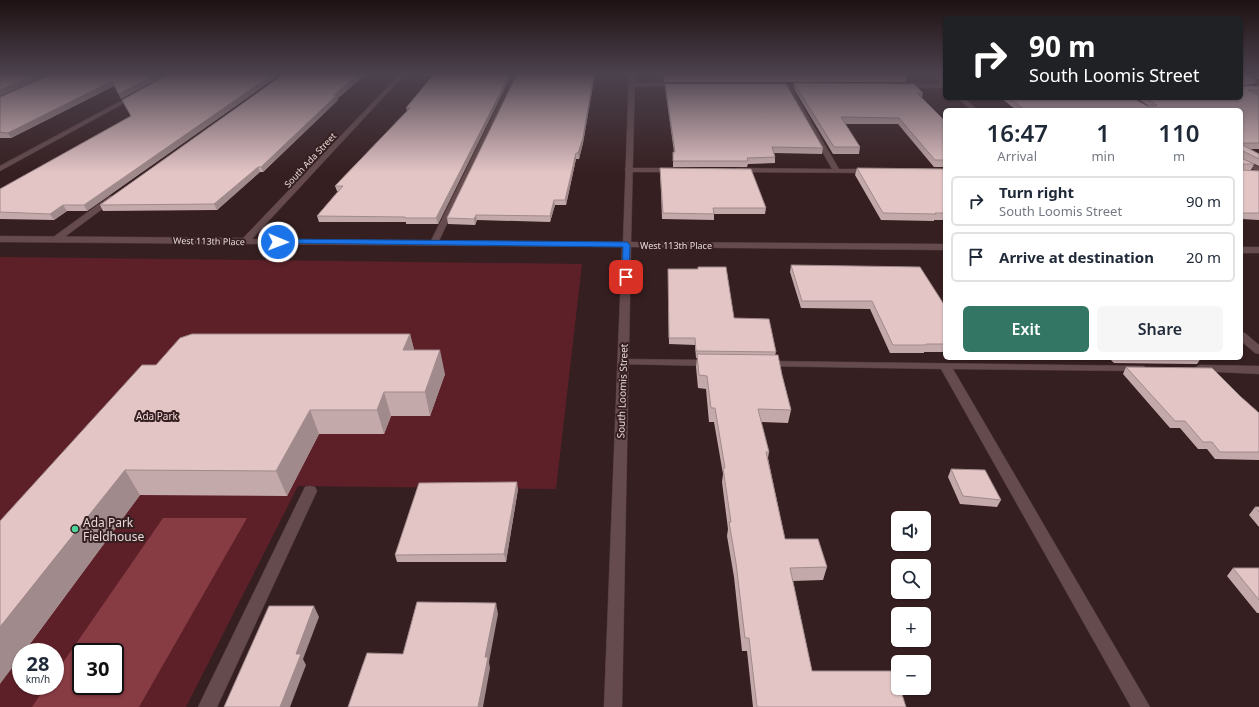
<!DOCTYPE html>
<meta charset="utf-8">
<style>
body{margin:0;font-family:"Noto Sans",sans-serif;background:#f6f6f7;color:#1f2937;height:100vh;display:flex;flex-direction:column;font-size:15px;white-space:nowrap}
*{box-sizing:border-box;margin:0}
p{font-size:13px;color:#747a83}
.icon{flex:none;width:22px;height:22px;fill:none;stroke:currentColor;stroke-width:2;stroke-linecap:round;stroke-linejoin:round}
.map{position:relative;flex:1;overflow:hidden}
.details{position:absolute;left:943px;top:108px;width:300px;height:252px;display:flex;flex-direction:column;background:#fff;border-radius:6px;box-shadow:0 1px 3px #0004}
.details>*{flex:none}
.hud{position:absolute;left:943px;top:16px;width:300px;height:84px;border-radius:6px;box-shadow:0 1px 3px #0004;background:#202124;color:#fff;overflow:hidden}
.buttons{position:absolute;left:891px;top:511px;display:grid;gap:8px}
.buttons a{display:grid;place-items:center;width:40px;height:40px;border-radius:6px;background:#fff;box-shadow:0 1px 3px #0004;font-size:20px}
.speed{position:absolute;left:12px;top:643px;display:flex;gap:8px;font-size:20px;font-weight:700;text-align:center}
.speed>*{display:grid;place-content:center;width:52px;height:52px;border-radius:50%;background:#fff;box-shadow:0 1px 3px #0004;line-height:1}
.speed small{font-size:10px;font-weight:400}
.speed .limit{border:2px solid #111;border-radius:6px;background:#fff;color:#111}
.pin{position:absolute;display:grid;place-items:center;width:34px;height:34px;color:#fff;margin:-17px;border-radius:8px;box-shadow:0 2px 6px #0006}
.me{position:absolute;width:44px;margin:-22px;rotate:91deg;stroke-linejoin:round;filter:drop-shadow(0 0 3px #0008)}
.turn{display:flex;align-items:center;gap:14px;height:84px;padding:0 20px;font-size:18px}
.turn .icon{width:52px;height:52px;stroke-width:2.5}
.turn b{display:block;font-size:28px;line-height:34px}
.eta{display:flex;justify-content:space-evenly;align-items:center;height:68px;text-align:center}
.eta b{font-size:24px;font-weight:600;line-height:28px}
.action{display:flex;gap:8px;margin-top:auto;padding:8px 20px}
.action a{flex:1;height:46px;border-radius:6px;background:#337664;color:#fff;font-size:16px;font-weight:600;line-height:46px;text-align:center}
.action a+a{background:#f6f6f7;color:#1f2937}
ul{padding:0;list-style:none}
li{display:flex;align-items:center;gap:12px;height:50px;margin:0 8px 6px;padding:0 12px;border:2px solid #e0e1e3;border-radius:6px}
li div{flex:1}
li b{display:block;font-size:15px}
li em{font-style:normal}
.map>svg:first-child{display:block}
.green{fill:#5e2028;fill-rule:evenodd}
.water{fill:#873b43;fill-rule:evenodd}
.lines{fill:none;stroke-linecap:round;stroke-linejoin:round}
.service-casing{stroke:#4e3a3b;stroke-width:1}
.minor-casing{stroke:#4e3a3b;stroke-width:1}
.service{fill:#654b4d;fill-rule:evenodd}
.minor{fill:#654b4d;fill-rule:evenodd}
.wall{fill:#c4a9aa}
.shaded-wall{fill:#a08a8b}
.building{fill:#e4c5c6;stroke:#a08a8b}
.route{fill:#1a73e8;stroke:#114b97}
.poi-dot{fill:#4cd49b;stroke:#361f21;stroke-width:1.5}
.labels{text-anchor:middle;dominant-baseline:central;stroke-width:4;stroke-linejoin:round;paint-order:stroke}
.far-street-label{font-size:9px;fill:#e8d8d8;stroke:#361f21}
.street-label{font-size:10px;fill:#e8d8d8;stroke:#361f21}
.park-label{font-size:10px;fill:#f6dede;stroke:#361f21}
.near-poi-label{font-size:12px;fill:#e8d8d8;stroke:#361f21;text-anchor:start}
</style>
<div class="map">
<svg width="1259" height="707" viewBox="0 0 1259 707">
<rect width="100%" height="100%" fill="#361f21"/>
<path class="green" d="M0,257L582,264L556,489L298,486L186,707H0ZM21,652H55V686H21ZM81,652H115V686H81Z"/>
<path class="water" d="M163,518H247L139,707H32L46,686H55V674ZM81,652H115V686H81Z"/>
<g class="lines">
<g class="service-casing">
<path id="service" d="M513,74H518L438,243L437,245H431L430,243Z
M680,83L683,85L682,86L631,87L628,85L631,83Z
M772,84L810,85V87L808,88H792L839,169H873V173L735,172L734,170L738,168L832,169L786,88L770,87V85Z
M945,84V88H902L899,86L902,84Z
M1241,158L1259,167V172L1241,163Z
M626,168H674L678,170L674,172H629L625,170Z
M110,196H113L117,198L58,242H52L51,240L52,238Z
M623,359L710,360L714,361L716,363L714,365L710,366L619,364L617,362L619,360Z
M766,361L1144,366L1146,368L1144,370L1140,371L953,369L1150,707H1131L941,369L762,366L760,364L762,362Z
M1200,365L1259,366V374L1196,371L1194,369L1196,367Z
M310,486L315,487L317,491L217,707H198L303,491L305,487Z"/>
</g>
<g class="minor-casing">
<path id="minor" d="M400,74H405L252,239L623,242L629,74H635L631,242L945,244V250L631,247L622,707H604L622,247L0,242V236L243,238Z
M931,74H936L945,81V86Z
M1241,74L1259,81V85L1241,78Z
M134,94L139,95L0,171V166Z
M958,98H964L978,110H971Z
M1241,247H1259V253H1241Z
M1241,332L1245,333L1259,345V354L1255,353L1241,341Z"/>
</g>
<use href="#service" class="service"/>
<use href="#minor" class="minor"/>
</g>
<path class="wall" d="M52,74H167L121,99L114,86L11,138H0V97Z
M169,74H281L87,211H67L54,220L0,219V189L131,116L122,100Z
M284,74H366L338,98V100L263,172H260L217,210L103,211L100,205Z
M434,74H512L438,224H406V222H319L317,216L338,191H337L335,186L407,111L406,108Z
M517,74H595L583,143L579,159H576L566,205H555L550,222L477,220L475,225L448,224L447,218Z
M663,74H903L907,78L906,82H664Z
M1246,74H1259V79Z
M1243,75L1256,80L1254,84L1242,85V86H1259V149H1249L1259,154V166L1246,160L1254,164L1251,170H1243L1259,171V220L1241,219V110H1016L1001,98H1133L1147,106H1149L1136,98H1241Z
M794,83L923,93L922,98L945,121V167H934L898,124H845L860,147L859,154H833L794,89Z
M665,84L823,148L822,154L774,153L775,157V163L748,164L747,167H673V152H674L665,88Z
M660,168L766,208L765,214H714V220L662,219Z
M857,168L945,169V220H934V221L881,220L855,175Z
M791,265L945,306V352H924V353H890L870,309L801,308L790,272Z
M698,267L734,318L776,352L775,355L782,375L791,410L788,423L761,422L769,452L768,458L785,539L827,567L823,580L793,581L812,671L906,707H753L747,651H742L734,577L727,536L728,529L722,482L723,474L714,422H709L706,389L698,388L696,367L697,358H696L695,345L669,344L668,269H698Z
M410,334L414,350L445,374L430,416H391L384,434H319L287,496L140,495L24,652L156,365Z
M1109,358H1201L1197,364L1114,363Z
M1126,367L1241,397L1259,413V460L1215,459L1207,449H1198L1180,428H1170L1123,374Z
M951,469L1001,500L997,507L960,504L948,477Z
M518,489L506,562H397L395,555Z
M1255,507H1259V527L1249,515Z
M1233,568H1259V613H1257L1227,576Z"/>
<path class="shaded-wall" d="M38,74H51L0,96V90Z
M157,74H167L121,99L119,94Z
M273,74H281L87,211L84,205Z
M359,74H366L338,98V100L263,172L261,167L334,95Z
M510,74H512L438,224L436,218Z
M594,74H595L583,143L579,159L578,153Z
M112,81L114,86L11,138L8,133Z
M576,153V159L566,205L565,200Z
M258,167L260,172L217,210L214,204Z
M554,200L555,205L550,222V216Z
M63,205L67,211L54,220L50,214Z
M476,215L477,220L475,225L474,219Z
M410,334L416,357L403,350Z
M440,350L445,374L430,416L425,392Z
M384,392L391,416L384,434L377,410Z
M310,410L319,434L287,496L276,471Z
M125,470L140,495L24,652H21V656L0,684V627Z
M517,482L518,489L506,562L504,554Z
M496,603L498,614L489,662L490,668L483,707H478L485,657Z
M314,606L319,617L303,659L306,665L290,707H280L296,654Z"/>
<path class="building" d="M0,74H38L0,90Z
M52,74H157L119,94L112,81L8,133L0,132V97Z
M169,74H273L84,205H63L50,214L0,212V189L131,116L122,100Z
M284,74H359L334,95H337L261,167H258L214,204L100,205Z
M434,74H510L436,218H405V217L317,216L343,186H335L410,108H406Z
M517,74H594L583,138L578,153H576L565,200H554L550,216L476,215L474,219L447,218Z
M664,74H903L907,78H664Z
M1241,74H1243L1256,80H1242V86H1259V90H1248L1259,95V143H1241V110H1025L1009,98H1133L1147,106H1155L1157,105L1146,98H1241Z
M794,83L914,84L923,93H917L945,121V160H935L899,118L841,117L860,147H834Z
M665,84H786L823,148L772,147L775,157L747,158L748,161H673V152H675Z
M1241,144L1259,154V159L1243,151V159L1254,164H1243V170L1259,171V213H1241Z
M660,168L751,169L766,208H713L714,214L663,213Z
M857,168L945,169V213H935L936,214L883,213Z
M791,265L920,267L945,306V344H926V345H893L872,301H802Z
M698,267H726L734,318L769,319L776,352L696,351L695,338H669L668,269H698Z
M192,334H410L403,350H440L425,392H384L377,410H310L276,471L125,470L0,627V521L142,365H156L180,338Z
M697,354L778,355L782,375L791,410L758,409L769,452H766L785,539H818L827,567L790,568L812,671H895L898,680V688H900L906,707H757L749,638H745L736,563L729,522H731L723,468H725L715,408H711L707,376L699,375Z
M1126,367L1212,368L1241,397L1259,413V452H1220L1212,442H1203L1185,421H1175Z
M951,469L985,470L1001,500L963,496Z
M517,482L504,554L395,555L419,483Z
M1255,507H1259V512Z
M1233,568H1259V600Z
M417,602L496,603L485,657H488L478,707H348L367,653L403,654Z
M269,606H314L296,654H301L280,707H224Z"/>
<linearGradient id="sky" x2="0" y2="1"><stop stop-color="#1e1112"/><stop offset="0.43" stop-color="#4c424e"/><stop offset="1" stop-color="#4c424e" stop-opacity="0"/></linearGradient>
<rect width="1259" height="173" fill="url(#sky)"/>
<path class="route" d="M278,239L627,242L630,245L629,277L626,279L622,277L623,247L276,243V240Z"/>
<circle class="poi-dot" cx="75" cy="529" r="4"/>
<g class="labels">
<g class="far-street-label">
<text transform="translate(310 160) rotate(-47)">South Ada Street</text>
<text transform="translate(209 241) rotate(1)">West 113th Place</text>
<text x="676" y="245">West 113th Place</text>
</g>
<g class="street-label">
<text transform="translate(622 391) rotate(-88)">South Loomis Street</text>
</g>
<g class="park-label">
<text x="157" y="416">Ada Park</text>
</g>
<g class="near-poi-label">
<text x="83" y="522">Ada Park<tspan x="83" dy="14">Fieldhouse</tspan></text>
</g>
</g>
</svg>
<div class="buttons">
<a><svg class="icon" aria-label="sound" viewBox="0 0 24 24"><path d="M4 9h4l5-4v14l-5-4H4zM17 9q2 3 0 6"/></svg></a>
<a><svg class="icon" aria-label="search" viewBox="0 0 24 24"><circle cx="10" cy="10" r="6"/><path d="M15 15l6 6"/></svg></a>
<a>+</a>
<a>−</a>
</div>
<div class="speed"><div>28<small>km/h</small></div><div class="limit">30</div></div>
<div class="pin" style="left:626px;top:277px;background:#d93025"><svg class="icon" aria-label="arrive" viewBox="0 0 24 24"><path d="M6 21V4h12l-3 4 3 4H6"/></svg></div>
<svg class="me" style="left:278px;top:242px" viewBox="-20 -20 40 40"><circle r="17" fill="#1a73e8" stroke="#fff" stroke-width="3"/><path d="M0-11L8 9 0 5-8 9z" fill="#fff"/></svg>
<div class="hud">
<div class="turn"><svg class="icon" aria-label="right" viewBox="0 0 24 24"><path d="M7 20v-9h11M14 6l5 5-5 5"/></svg><div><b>90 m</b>South Loomis Street</div></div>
</div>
<section class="details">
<div class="eta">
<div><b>16:47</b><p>Arrival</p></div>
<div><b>1</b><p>min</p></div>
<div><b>110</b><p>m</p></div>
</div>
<ul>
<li><svg class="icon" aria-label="right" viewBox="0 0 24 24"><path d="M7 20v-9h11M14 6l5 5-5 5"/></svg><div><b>Turn right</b><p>South Loomis Street</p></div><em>90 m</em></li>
<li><svg class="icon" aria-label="arrive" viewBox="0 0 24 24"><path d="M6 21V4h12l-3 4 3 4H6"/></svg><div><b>Arrive at destination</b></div><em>20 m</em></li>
</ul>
<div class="action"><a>Exit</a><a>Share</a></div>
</section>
</div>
